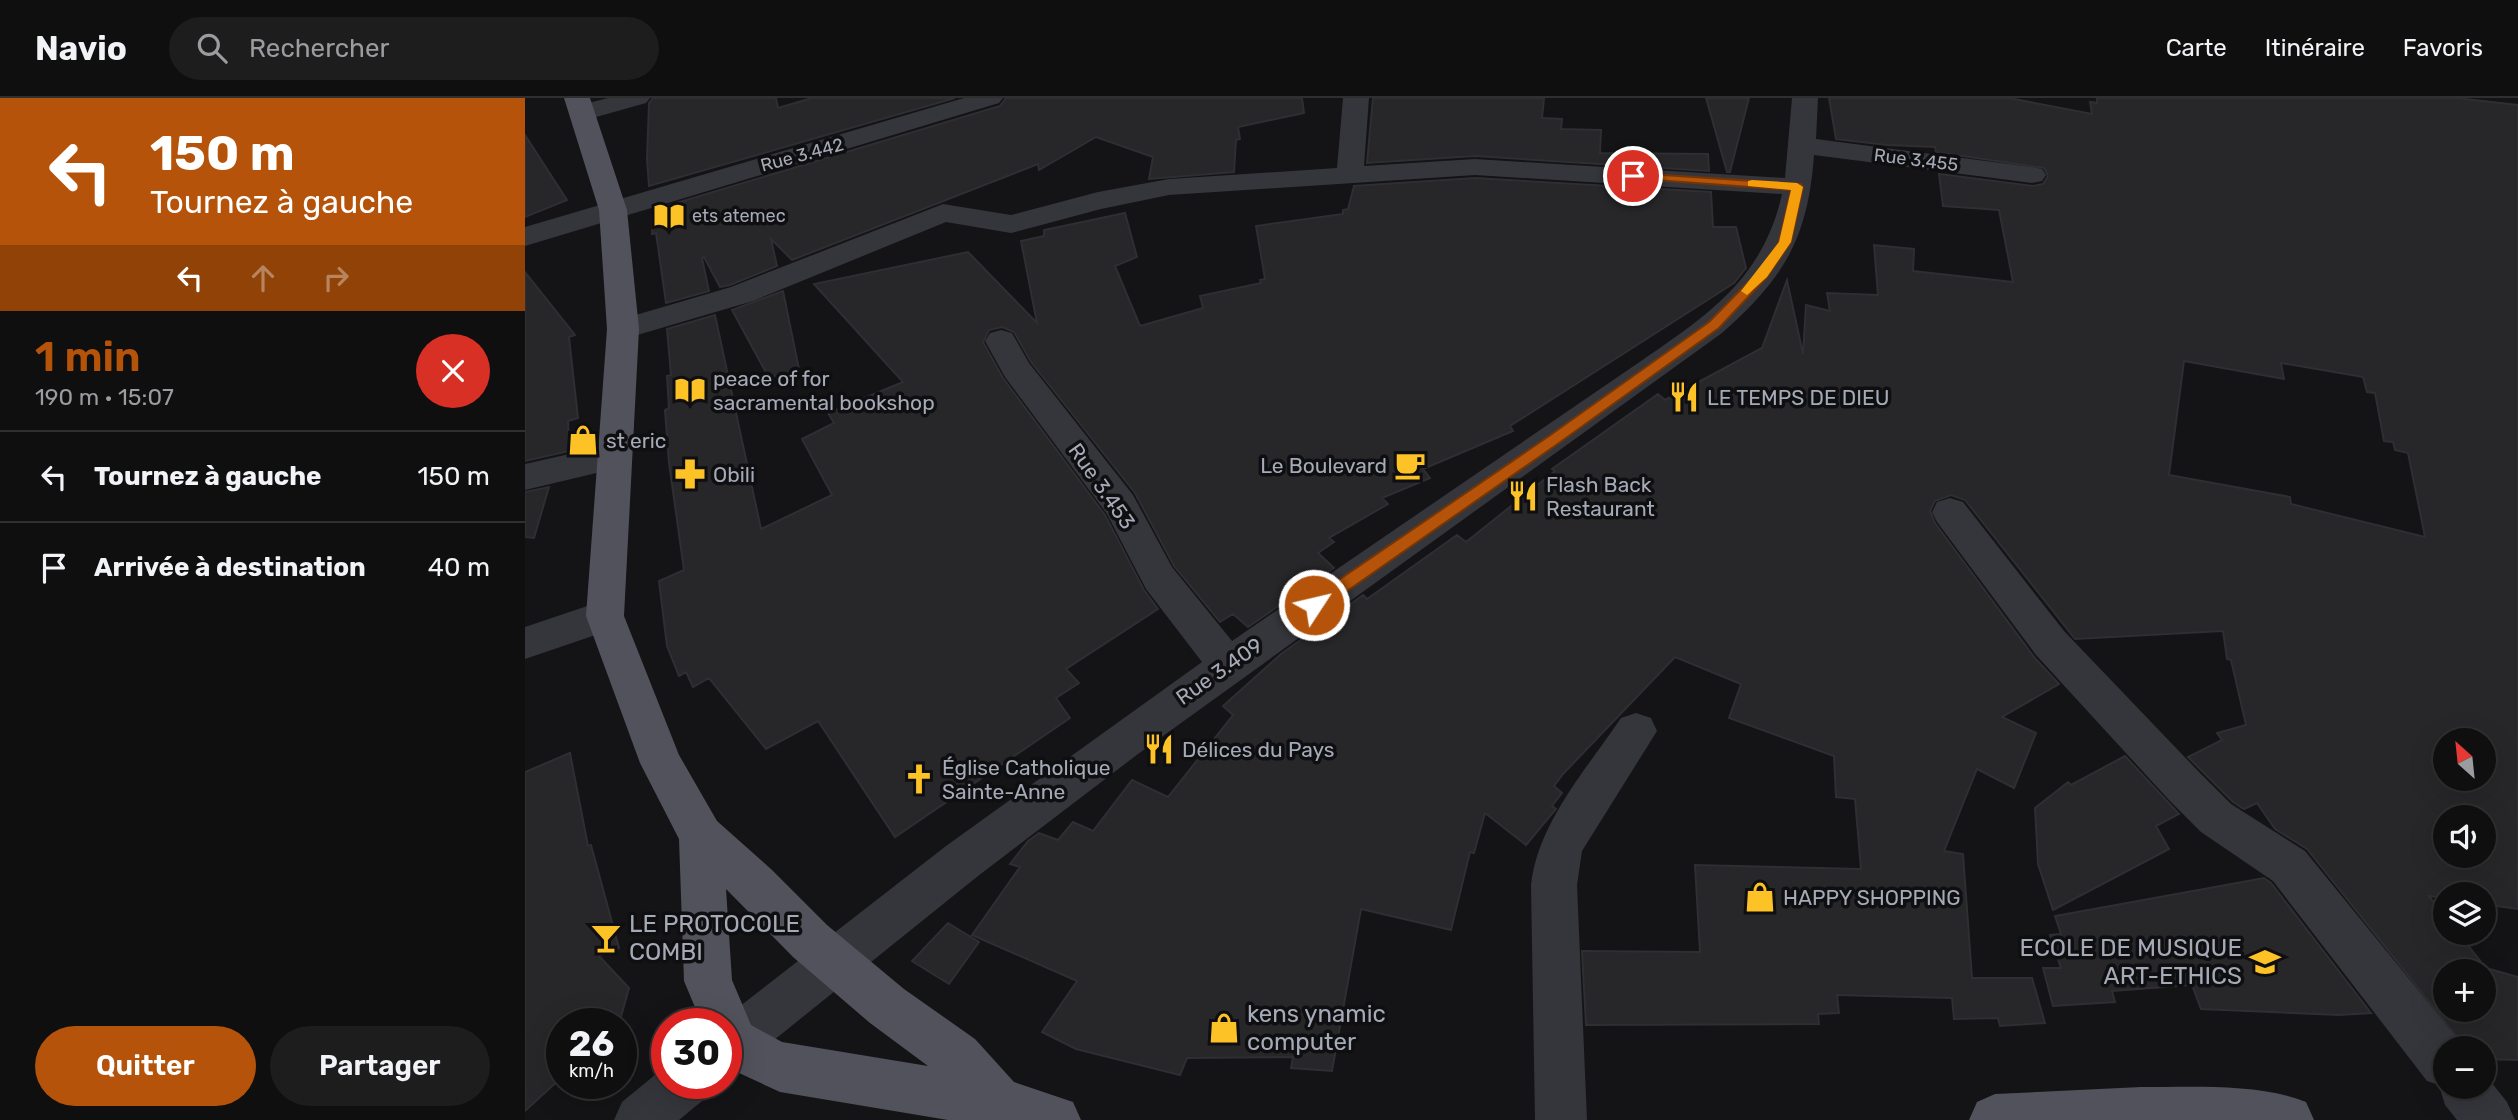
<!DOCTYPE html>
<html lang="fr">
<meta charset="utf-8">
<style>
body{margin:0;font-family:Rubik,sans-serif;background:#1d1d1e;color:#f1f3f6;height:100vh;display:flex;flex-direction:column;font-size:26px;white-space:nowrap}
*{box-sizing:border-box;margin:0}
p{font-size:23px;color:#9b9c9f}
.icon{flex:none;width:38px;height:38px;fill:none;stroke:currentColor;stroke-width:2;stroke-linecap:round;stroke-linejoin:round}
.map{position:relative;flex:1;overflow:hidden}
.panel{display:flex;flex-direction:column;background:#0f0f10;width:525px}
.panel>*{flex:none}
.guide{background:#b45309;color:#fff;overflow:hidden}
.needle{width:46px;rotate:333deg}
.controls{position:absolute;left:1908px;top:630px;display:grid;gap:14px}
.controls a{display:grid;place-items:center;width:63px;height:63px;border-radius:50%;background:#0f0f10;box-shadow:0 7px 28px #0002,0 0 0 2px #2f2f30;font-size:35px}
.speed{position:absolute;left:21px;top:910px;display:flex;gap:14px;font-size:35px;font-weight:700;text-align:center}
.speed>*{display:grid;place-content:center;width:91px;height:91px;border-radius:50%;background:#0f0f10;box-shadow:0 7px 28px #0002,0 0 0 2px #2f2f30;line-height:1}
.speed small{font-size:18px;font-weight:400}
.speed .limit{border:10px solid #d22;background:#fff;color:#111}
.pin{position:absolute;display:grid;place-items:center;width:60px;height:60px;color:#fff;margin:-30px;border:4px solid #fff;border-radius:50%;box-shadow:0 2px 7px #0007}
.me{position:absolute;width:77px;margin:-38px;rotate:55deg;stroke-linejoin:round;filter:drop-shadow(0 0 5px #0008)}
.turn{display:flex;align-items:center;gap:24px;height:147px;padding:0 35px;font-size:32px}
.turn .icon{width:91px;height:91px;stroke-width:2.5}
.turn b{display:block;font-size:49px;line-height:60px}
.lanes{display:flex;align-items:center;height:66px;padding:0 35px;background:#0003;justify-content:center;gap:35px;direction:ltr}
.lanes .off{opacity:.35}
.round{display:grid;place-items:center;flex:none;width:74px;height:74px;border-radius:37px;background:#1d1d1e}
.overview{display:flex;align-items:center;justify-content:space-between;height:119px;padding:0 35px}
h1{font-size:42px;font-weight:600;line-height:52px;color:#b45309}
.button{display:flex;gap:14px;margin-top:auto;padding:14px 35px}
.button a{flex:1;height:80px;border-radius:42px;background:#b45309;color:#fff;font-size:28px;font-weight:600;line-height:80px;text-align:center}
.button a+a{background:#1d1d1e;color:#f1f3f6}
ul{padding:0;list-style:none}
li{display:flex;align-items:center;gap:21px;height:91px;padding:0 35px;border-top:2px solid #2f2f30}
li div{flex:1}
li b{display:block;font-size:26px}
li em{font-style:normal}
header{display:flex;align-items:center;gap:42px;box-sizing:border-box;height:98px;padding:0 35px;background:#0f0f10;border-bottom:2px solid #2f2f30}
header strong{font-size:33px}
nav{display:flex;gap:38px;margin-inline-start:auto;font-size:24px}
.search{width:490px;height:63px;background:#1d1d1e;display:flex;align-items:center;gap:18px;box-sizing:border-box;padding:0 24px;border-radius:38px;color:#9b9c9f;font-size:26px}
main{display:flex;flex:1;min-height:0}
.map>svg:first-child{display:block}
.building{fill:#27272a;stroke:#2e2e33;stroke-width:2;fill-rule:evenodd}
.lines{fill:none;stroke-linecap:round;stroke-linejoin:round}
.minor{fill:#35363c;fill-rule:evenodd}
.major{fill:#51525b;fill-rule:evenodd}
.route{fill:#b45309;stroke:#753606;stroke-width:2}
.slow{fill:#f59e0b}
.labels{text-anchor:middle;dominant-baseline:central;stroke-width:7;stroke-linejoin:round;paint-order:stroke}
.far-street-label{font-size:18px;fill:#a5aab7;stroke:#0f0f11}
.far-poi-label{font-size:18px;fill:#a5aab7;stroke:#0f0f11;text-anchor:start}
.poi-label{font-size:21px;fill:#a5aab7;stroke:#0f0f11;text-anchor:start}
.street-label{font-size:21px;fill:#a5aab7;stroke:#0f0f11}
.near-poi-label{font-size:24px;fill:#a5aab7;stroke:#0f0f11;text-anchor:start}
</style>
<header>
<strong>Navio</strong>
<div class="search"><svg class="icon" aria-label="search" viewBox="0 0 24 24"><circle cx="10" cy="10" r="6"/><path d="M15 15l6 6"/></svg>Rechercher</div>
<nav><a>Carte</a><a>Itinéraire</a><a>Favoris</a></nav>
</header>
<main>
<section class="panel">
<div class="guide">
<div class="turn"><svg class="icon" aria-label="left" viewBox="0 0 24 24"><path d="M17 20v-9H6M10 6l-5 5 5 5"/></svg><div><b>150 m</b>Tournez à gauche</div></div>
<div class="lanes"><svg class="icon" aria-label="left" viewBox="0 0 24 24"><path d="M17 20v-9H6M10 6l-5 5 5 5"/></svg><svg class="icon off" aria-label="ahead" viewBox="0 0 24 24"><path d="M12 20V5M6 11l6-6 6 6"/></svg><svg class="icon off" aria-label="right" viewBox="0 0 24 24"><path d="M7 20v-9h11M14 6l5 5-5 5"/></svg></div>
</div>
<div class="overview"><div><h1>1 min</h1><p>190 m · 15:07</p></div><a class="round" style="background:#d93025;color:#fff"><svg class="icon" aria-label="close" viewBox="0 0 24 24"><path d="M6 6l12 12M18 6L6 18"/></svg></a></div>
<ul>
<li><svg class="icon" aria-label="left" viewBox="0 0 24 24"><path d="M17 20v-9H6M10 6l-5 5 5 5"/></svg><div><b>Tournez à gauche</b></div><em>150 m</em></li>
<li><svg class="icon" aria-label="arrive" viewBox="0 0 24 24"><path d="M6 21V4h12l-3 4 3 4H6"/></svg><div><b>Arrivée à destination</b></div><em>40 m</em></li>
</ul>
<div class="button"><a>Quitter</a><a>Partager</a></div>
</section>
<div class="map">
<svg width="1993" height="1022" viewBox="0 0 1993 1022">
<rect width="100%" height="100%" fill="#141416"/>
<path class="building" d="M128,0H251L253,10L287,0H430L124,88L122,61L124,5Z
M481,0H777L779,15L713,29L715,41L711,42L709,74L624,81L628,59L571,39L514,72L513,66L267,162L246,141L252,168L205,187L195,189L179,159L177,160L184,193L141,205L131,135L127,136L128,112L475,8Z
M848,0H1019L1017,20L1037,21L1036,31L1076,32L1075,55L1183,56L1184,73L950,58L842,65Z
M1181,0H1224L1205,74H1202Z
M1304,0H1484L1567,16L1565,4L1572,5V0H1932L1993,7V811L1958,806V796H1920V800L1904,798L1920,818V835H1933L1961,870L1993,879V962L1958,961V950H1941L1782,751L1750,731L1732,705L1719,711L1708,704L1663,659L1697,642L1692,635L1721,627L1706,562L1702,561L1698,533L1550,541L1440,402L1426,397L1410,403L1405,413L1410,425L1509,559L1534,586L1477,619L1511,635L1489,690L1452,671L1419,753L1438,756L1447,880H1507L1520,925L1475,928L1473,920L1429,921L1427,900L1312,897L1314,915L1293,916L1294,926L1061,927L1057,853L1175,854L1170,767L1336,771L1330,701L1311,699L1309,658L1204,620L1216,586L1150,559L1038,676L1029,688L1037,695L1027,708L1031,711L1001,747L960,715L949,755L945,754L926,832L836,811L807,973L766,970L768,959L662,960L655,977L551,951L517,934L552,883L447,837L495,769L485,766L503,743L514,735L533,742L548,724L568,733L607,682L643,699L708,617L698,608L756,556L838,497L842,501L932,437L941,444L1030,373L1027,371L1133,296L1140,302L1237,250L1262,182L1278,256L1281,207L1305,213L1302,195L1353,197L1349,147L1389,151L1388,173L1488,184L1474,112L1418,108L1414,76L1508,88L1518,86L1523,78L1519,70L1411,54L1410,49L1362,47L1311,41ZM1659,263L1759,281L1756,265L1838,279L1842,294L1850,295L1859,343L1868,344L1870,352L1883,355L1900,439L1766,406L1765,399L1644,377ZM1920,642H1958V681H1920ZM1920,719H1958V758H1920ZM1920,873H1958V912H1920Z
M0,37L42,102L0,119Z
M950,80L1186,94L1188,129H1211L1221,170L1209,185L985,328L988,333L898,371L905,380L857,400L863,406L804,440L809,444L793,455L809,470L723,529L708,516L695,524L649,468L610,395L506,264L489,234L477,229L464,232L458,244L478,280L580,417L619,492L633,511L541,571L554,585L531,600L545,620L370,739L293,623L241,651L184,580L168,589L161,574L154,578L142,548L134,483L159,472L144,365L140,312L144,310L142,278L146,277L142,231L190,217L236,431L307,397L277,341L309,325L303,315L378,284L289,186L443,154L512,225L496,143L519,138V132L600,115L612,159L590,168L615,228L678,210L675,198L736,185L735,182L740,181L731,128L818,116V112L823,111L829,88Z
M0,174L50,237L44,239L53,320L43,323L44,353L0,363Z
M258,193L274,271L244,280L207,212Z
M24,389L9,440L0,439V394Z
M45,655L63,748L66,747L94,850L74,858L104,890L94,926H37V979L0,1013V674Z
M1600,658L1654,716L1631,728L1644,751L1528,812L1513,766L1510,710L1543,684L1546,687Z
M1739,780L1746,785L1846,915L1814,917L1676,911L1667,887L1587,893L1590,904L1528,908L1518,870H1536L1525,837L1536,836L1530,818Z
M423,825L454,844L424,886L387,863Z"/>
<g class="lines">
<path class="minor" d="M83,0H125L121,5L57,23L48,21L44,15L48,9Z
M439,0H478L474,5L0,148V129Z
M818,0H844L839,68L950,61L1260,80L1267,0H1293L1291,41L1507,69L1517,71L1521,77L1517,83L1507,85L1289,57C1283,141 1259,180 1197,235L613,656L453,778L218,967L201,975V926H192L421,748L677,564L621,491L582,416L480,279L460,243L465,235L476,232L487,235L504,265L608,397L647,469L707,543L1116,263C1183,217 1238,181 1257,96L950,77L644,97L576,111L486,135L421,124L228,203L109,238L98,242L87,238L82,231L87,224L206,189L418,106L486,117L573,94L644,81L812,70Z
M89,346L101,350L106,359L101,368L0,392V366Z
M1425,400L1438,404L1539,533L1674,674L1706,706L1780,753L1938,947L1939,950H1920V989H1958V974L1982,1004L1990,1022H1932L1920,1007L1914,987L1902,983L1748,783L1676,734L1644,702L1511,557L1412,424L1407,414L1412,404Z
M80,502L94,507L99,518L94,529L0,561V529Z
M1111,615L1126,620L1132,633L1057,753L1052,787L1062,1022H1010L1006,787C1013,724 1062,671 1096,620Z
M142,967V985H184L177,1003L154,1022H89L97,1004Z"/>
<path class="major" d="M39,0H65L102,112L114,231L99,518L154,657L192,723L247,772L302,827L379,891L450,941L489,984L548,1004L556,1022H423L255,994L201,969V926H177L159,883L154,741L115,665L61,518L82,231L74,112ZM201,791L268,859L345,925L403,968L257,944L226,927L207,882Z
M1616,989C1667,989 1735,985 1781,1004L1789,1022H1444L1452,1004L1470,996Z"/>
</g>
<path class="route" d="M1108,75L1276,86L1278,89L1266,144L1242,179L1194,230L1034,345L795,512H783L781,507L783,503L1024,338L1184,224L1233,174L1254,144L1266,92L1104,80L1102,78Z"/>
<path class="slow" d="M1227,82L1272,85L1278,89L1266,144L1242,179L1222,197L1216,193L1254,144L1266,92L1223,88V83Z"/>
<defs>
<g id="library-bare" transform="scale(2.415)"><path d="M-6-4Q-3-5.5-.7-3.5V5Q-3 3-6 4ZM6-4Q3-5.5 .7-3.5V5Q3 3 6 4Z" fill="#fdc226" stroke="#0f0f11" stroke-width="2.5" paint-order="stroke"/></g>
<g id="restaurant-bare" transform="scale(2.415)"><path d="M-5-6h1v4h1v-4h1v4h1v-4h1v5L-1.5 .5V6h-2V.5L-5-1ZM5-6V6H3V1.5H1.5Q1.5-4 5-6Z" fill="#fdc226" stroke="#0f0f11" stroke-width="2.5" paint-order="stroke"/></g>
<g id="shop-bare" transform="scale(2.415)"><path d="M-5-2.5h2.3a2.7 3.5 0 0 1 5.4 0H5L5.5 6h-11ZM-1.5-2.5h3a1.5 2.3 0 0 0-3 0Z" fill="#fdc226" stroke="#0f0f11" stroke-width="2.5" paint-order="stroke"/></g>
<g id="cafe-bare" transform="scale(2.415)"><path d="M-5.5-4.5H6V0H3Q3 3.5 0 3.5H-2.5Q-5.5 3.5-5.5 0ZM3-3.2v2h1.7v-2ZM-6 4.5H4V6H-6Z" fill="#fdc226" stroke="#0f0f11" stroke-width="2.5" paint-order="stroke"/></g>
<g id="pharmacy-bare" transform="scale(2.415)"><path d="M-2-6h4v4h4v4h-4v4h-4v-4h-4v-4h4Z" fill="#fdc226" stroke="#0f0f11" stroke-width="2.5" paint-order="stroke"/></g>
<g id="church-bare" transform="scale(2.415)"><path d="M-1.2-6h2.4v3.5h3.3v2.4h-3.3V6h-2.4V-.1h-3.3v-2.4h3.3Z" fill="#fdc226" stroke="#0f0f11" stroke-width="2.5" paint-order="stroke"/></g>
<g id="bar-bare" transform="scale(2.415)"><path d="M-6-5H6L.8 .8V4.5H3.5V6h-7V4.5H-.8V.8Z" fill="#fdc226" stroke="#0f0f11" stroke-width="2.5" paint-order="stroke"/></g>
<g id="school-bare" transform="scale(2.415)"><path d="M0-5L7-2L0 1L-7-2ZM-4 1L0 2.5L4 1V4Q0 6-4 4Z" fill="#fdc226" stroke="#0f0f11" stroke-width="2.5" paint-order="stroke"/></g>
</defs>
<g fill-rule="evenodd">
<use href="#library-bare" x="144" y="118"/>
<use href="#library-bare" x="165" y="292"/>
<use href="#restaurant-bare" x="1159" y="299"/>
<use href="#shop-bare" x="58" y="342"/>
<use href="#cafe-bare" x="885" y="367"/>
<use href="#pharmacy-bare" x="165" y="376"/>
<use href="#restaurant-bare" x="998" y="398"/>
<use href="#restaurant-bare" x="634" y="651"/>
<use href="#church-bare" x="394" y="681"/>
<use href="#shop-bare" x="1235" y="799"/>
<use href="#bar-bare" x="81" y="840"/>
<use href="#school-bare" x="1740" y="864"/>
<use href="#shop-bare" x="699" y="930"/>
</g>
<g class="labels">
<g class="far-street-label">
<text transform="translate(277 57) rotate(-15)">Rue 3.442</text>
<text transform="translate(1391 62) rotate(7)">Rue 3.455</text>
</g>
<g class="far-poi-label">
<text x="167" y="118">ets atemec</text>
</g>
<g class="poi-label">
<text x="188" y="280">peace of for<tspan x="188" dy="24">sacramental bookshop</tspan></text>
<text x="1182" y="299">LE TEMPS DE DIEU</text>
<text x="81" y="342">st eric</text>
<text x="862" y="367" text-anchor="end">Le Boulevard</text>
<text x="188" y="376">Obili</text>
<text x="1021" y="386">Flash Back<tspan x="1021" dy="24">Restaurant</tspan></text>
<text x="657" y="651">Délices du Pays</text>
<text x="417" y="669">Église Catholique<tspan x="417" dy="24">Sainte-Anne</tspan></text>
<text x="1258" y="799">HAPPY SHOPPING</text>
</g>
<g class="street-label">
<text transform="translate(577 388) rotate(55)">Rue 3.453</text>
<text transform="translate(694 573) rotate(-35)">Rue 3.409</text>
</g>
<g class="near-poi-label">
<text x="104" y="826">LE PROTOCOLE<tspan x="104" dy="28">COMBI</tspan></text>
<text x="1717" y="850" text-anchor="end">ECOLE DE MUSIQUE<tspan x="1717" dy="28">ART-ETHICS</tspan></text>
<text x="722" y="916">kens ynamic<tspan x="722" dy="28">computer</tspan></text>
</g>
</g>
</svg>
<div class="controls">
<a><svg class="needle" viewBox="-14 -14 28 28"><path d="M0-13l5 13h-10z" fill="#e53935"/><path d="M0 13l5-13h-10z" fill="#9b9c9f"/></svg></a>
<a><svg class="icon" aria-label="sound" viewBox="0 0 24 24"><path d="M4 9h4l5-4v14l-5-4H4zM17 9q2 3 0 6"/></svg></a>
<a><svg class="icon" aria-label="layers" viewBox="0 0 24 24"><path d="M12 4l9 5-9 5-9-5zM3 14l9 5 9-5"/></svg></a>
<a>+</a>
<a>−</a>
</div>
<div class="speed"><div>26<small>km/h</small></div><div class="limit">30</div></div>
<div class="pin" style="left:1108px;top:78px;background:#d93025"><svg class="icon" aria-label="arrive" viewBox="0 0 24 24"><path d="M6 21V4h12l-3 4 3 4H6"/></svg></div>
<svg class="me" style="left:789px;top:507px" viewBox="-20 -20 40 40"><circle r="17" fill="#b45309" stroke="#fff" stroke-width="3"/><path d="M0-11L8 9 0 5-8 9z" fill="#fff"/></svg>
</div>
</main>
